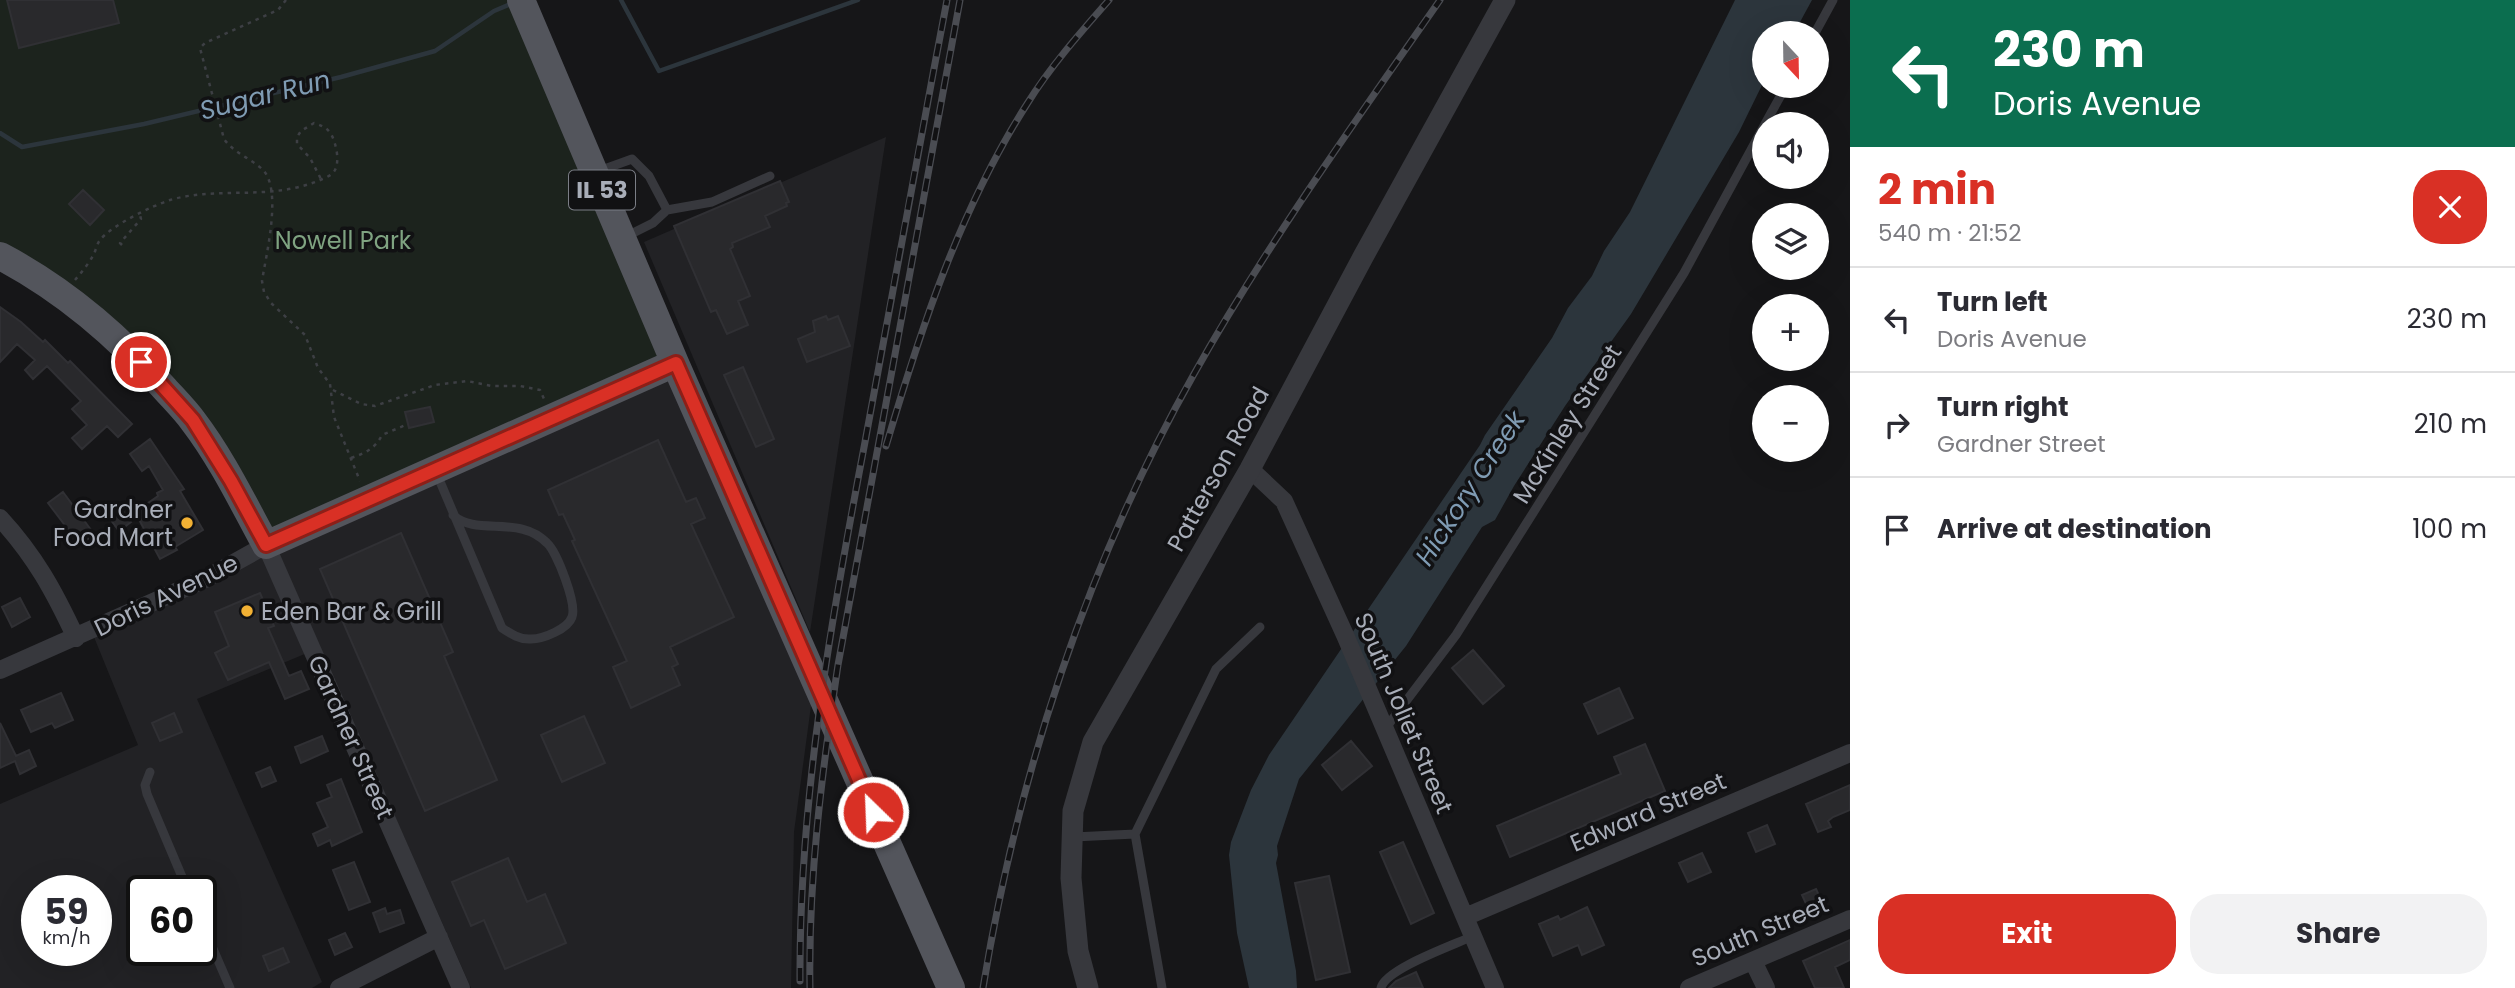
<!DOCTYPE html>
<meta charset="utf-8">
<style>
body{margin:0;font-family:Poppins,sans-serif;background:#f2f2f3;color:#2b2b33;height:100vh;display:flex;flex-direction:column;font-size:26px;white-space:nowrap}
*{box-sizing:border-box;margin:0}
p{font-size:23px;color:#7c7c81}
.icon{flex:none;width:38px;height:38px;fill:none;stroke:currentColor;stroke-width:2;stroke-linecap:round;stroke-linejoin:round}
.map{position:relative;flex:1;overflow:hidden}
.side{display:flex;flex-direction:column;background:#fff;width:665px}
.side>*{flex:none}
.hud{background:#0b6e4f;color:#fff;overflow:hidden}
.needle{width:46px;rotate:158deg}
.tools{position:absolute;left:1752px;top:21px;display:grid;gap:14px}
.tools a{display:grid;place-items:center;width:77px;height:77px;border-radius:50%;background:#fff;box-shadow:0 7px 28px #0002;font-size:35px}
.speed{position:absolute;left:21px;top:875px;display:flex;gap:14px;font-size:35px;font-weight:700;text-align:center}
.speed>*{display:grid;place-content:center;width:91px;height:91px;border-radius:50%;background:#fff;box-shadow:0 7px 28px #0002;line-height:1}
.speed small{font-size:18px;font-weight:400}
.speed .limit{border:4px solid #111;border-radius:10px;background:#fff;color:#111}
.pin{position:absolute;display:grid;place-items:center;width:60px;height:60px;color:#fff;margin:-30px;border:4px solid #fff;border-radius:50%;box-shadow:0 2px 7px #0007}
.me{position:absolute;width:77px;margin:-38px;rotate:336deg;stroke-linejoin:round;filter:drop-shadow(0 0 5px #0008)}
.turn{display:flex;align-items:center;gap:24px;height:147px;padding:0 28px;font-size:32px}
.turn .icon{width:91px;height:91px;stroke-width:2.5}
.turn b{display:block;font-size:49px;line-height:60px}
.round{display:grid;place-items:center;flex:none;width:74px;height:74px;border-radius:28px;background:#f2f2f3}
.headline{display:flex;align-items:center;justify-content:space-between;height:119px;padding:0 28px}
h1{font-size:42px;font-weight:700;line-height:52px;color:#d93025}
.cta{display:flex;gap:14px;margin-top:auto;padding:14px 28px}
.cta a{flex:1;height:80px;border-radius:28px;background:#d93025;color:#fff;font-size:28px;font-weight:700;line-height:80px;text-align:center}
.cta a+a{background:#f2f2f3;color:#2b2b33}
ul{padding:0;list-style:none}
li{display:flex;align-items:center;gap:21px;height:105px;padding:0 28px;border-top:2px solid #e1e1e2}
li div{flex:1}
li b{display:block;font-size:26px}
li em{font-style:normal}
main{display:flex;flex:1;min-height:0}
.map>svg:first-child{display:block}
.built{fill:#222225;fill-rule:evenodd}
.green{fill:#1c231d}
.water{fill:#2c353c}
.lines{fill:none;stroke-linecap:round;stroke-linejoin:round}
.stream{stroke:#2c353c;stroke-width:4.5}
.building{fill:#29292c;stroke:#303034;stroke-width:2}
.path{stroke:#3d3f44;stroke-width:2.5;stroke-dasharray:3.5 5;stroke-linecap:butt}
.service{stroke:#37383d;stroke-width:9}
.minor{stroke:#37383d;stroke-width:18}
.tertiary{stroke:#37383d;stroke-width:21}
.primary{stroke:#53555c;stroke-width:28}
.rail-casing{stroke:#4a4c52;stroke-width:7}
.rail{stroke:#111113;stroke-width:4.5;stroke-dasharray:13;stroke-linecap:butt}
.route-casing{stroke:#8d1f18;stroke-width:18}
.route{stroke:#d93025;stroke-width:12}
.poi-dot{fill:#f2b134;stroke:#111113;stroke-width:2.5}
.labels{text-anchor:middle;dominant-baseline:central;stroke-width:7;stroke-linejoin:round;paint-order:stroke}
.shield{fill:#111113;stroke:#7b7e86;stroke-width:2}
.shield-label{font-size:23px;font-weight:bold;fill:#a8adb8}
.park-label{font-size:24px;fill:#7fa381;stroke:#111113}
.street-label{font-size:24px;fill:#a8adb8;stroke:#111113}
.poi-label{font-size:24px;fill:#a8adb8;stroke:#111113;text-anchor:end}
.water-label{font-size:26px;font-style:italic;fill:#7f9bb3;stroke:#111113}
</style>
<main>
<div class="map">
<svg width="1850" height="988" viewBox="0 0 1850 988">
<rect width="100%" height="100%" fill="#161618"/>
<path class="built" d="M886,137L810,632L644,242Z
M671,374L813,691L794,832L791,988H471L277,550Z
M263,551L307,653L197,699L322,982L312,988H0V804L138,745L94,637ZM37,891H96V950H37ZM142,891H201V950H142Z"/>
<path class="green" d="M0,0H513L666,360L256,542L183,420L72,309L0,265Z"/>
<path class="water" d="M1735,0H1812L1794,33H1764V81L1739,132L1631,314L1565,406L1514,486L1495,520L1482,527L1406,646L1299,779L1277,846L1278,855L1276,863L1296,971L1297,988H1249L1237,933L1229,855L1231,842L1251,790L1269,755L1480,445L1485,435L1552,338L1568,308L1592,276L1604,251L1630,212Z"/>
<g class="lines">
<path class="stream" d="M621,0L659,71L858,0
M0,133L22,147L144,124L341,77L435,51L494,11L513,3"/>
</g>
<path class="building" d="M7,0H113L119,23L19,48Z
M780,181L789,202L786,203L787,206L765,216L770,227L732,243L733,247L730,249L750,296L738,301L748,325L727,334L716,310L711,312L674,226Z
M83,190L104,210L90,225L69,204Z
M0,307L21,322L43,342L45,340L68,363L70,361L132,424L118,437L107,426L82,449L72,438L87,425L72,409L81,401L47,366L33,379L25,370L35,360L17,344L0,362Z
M826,316L828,320L838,316L850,346L807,362L798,339L815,332L813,321Z
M743,367L774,439L756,447L724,375Z
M430,407L434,422L409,428L405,412Z
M150,439L184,489L180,491L203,530L175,547L177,550L160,559L135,512L158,496L157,493L163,490L149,466L142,471L130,454Z
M658,440L686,502L696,498L705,518L691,524L734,617L670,647L678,664L672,667L680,685L631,708L613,667L627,661L572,541L575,540L563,514L559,515L548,490Z
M63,492L94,534L80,545L48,503Z
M120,507L131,522L119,531L108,516Z
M401,533L453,652L444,656L497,780L425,811L320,569Z
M260,593L274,626L268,628L289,676L301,671L309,689L285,699L269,662L228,680L215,653L229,646L215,612Z
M20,598L30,617L12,627L2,607Z
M1473,650L1504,686L1483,704L1452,668Z
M1619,688L1633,718L1598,734L1584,704Z
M61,693L73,720L55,728L52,723L31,732L21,710Z
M174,713L182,732L160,741L152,723Z
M584,716L605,763L562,782L541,735Z
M0,723L16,756L29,750L36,766L20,774L15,761L0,768Z
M322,736L328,751L301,763L295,747Z
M1351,741L1372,766L1342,790L1322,765Z
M1645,744L1665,791L1510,857L1497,826L1621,774L1614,757Z
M270,767L276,781L262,787L256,773Z
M341,779L362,832L332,846L330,840L318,846L313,834L328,827L317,803L332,797L327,785Z
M1850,785V810L1833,817L1828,821L1831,827L1818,832L1806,804Z
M1767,825L1775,844L1756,852L1748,833Z
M1403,842L1434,913L1411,924L1380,852Z
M1702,853L1711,872L1688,882L1679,863Z
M508,858L527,902L545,894L566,943L505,969L484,920L471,926L452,882Z
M354,862L370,902L349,910L333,870Z
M1329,876L1350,972L1316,980L1295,883Z
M1816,889L1822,902L1808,908L1802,895Z
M1587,907L1604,945L1582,955L1578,945L1553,956L1539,924L1558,916L1560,920Z
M385,908L387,914L400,910L404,923L380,932L373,913Z
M345,933L352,947L335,955L329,940Z
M1850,940V960L1835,967L1844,988H1815L1803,961Z
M283,948L289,962L269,971L263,956Z
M1416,972L1423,988H1389L1396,981Z"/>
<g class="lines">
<path class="path" d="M286,0L278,10L205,43L200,48L224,139C234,153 250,158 262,169C283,188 266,255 262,281L264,292L271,303L305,335L318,368L330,384L334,417L360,481
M122,245L120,243L141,219L140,215
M75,280C82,272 89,263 94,254C96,249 97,244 100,240C112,225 152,206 170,200C218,186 267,201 318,181C324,178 332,176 335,170C339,162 337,151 335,144C331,130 326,127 314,123L301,131L297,137V144L310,158L321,179
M333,390L361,404L375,406L435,385L467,381L492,386H520L540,390L544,399
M351,458C365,453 375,449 382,435L408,424"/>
<path class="service" d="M1815,33L1833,0
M1765,124L1786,86
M596,172L632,159L649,176L667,210L653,223L625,237
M667,210L712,202L770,176
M436,472L502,628C511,634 520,640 531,639C543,639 568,629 572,617C577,604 557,552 547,543C519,514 477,537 453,515
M1385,729L1456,635L1591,421L1684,273L1764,126
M150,772L145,785L147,794L188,891
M1135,834L1216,669L1260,627
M1074,837L1135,834L1162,988
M201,921L230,988
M1381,988C1385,969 1454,945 1473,936"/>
<path class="minor" d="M1250,469L1284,501L1345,635L1495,988
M0,518C35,556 54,591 76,638
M0,670L205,579L266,545L461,988
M1465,917L1850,753
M1753,961L1766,988
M339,988L439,937
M1689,988L1850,919"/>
<path class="tertiary" d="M1088,988L1078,951L1071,878L1073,811L1093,742L1250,469L1363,257L1505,0"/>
<path class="primary" d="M521,0L675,363L951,988
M0,256C63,289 118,336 165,389C174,399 185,410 193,421C222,459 243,503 266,545L675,363"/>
<g class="rail-casing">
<path id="rail" d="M886,446C921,328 960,209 1027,104C1050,67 1080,33 1109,0
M800,981C799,799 831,620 865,442C892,294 919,147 947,0
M810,988C808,880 822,772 838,665L960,0
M983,988C1018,774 1087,564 1194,374C1267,244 1355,122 1440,0"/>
</g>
<use href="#rail" class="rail"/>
</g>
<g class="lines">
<g class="route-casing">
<path id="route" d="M141,362L193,420L231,481L266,545L676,363L873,812"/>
</g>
<use href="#route" class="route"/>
</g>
<g class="poi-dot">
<circle cx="187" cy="523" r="7"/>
<circle cx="247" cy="611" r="7"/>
</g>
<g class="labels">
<rect class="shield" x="569" y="170.5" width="66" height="39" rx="5"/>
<g class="shield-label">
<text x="602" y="190">IL 53</text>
</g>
<g class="park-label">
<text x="343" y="240">Nowell Park</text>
</g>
<g class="street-label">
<text transform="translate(1567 424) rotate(-58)">McKinley Street</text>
<text transform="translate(1218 469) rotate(-61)">Patterson Road</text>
<text transform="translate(166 595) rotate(-26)">Doris Avenue</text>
<text transform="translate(1404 713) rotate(67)">South Joliet Street</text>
<text transform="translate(351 737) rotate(66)">Gardner Street</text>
<text transform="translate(1648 812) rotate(-23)">Edward Street</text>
<text transform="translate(1760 931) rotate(-23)">South Street</text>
</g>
<g class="poi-label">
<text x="173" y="509">Gardner<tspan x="173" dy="28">Food Mart</tspan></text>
<text x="261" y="611" text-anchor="start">Eden Bar &amp; Grill</text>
</g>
<g class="water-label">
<text transform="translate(265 95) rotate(-14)">Sugar Run</text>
<text transform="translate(1470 488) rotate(-57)">Hickory Creek</text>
</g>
</g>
</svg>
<div class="tools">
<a><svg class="needle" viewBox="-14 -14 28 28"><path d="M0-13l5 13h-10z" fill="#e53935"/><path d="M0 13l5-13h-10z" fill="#7c7c81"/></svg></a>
<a><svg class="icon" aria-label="sound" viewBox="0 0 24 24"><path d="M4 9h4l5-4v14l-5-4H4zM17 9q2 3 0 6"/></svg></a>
<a><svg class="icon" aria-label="layers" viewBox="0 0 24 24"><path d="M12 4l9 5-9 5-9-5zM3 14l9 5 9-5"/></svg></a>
<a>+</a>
<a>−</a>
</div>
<div class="speed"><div>59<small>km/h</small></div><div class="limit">60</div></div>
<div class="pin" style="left:141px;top:362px;background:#d93025"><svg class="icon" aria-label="arrive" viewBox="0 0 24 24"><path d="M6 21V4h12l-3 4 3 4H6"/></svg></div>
<svg class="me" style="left:873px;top:812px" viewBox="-20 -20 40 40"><circle r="17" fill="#d93025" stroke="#fff" stroke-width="3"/><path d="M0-11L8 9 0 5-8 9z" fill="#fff"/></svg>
</div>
<section class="side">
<div class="hud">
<div class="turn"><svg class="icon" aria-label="left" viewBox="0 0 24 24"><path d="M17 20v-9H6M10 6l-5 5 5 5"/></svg><div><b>230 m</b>Doris Avenue</div></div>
</div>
<div class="headline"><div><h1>2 min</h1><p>540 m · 21:52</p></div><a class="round" style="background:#d93025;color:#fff"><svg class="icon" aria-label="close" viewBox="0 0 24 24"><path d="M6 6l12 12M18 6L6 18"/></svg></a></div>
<ul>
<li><svg class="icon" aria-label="left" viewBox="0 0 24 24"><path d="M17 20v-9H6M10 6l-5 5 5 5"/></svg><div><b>Turn left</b><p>Doris Avenue</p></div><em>230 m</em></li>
<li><svg class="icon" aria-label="right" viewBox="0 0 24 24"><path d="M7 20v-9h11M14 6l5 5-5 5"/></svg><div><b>Turn right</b><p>Gardner Street</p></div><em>210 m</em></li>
<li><svg class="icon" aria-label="arrive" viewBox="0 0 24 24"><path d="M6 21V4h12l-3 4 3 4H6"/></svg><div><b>Arrive at destination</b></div><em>100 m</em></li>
</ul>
<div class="cta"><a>Exit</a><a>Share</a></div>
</section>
</main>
